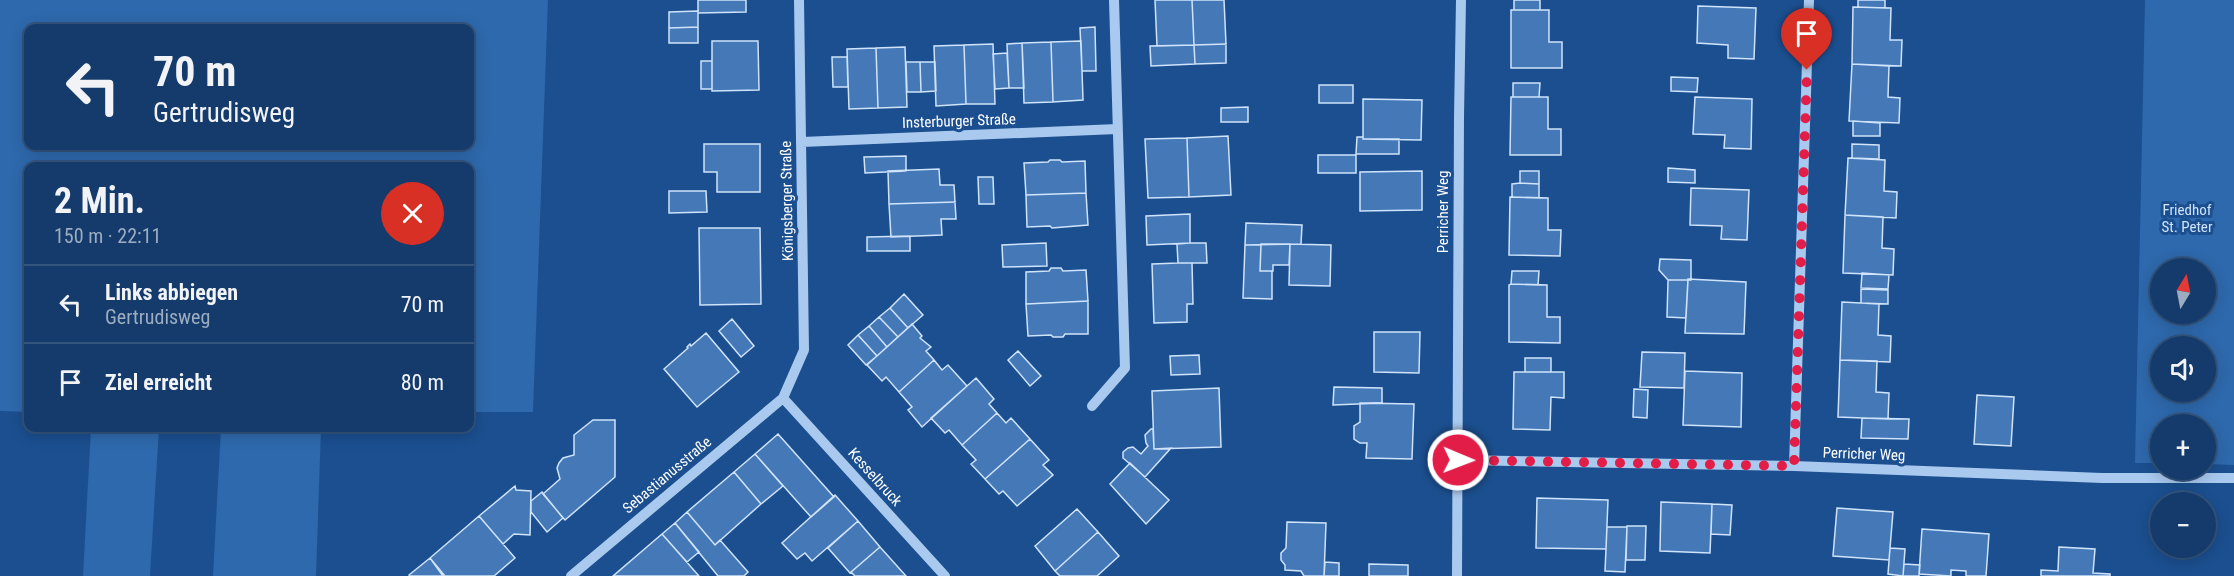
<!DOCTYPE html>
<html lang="de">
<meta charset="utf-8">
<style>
body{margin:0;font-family:"Roboto Condensed",sans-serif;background:#1d4271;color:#f1f3f6;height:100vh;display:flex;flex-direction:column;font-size:22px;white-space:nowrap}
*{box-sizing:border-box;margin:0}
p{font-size:20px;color:#9dadc1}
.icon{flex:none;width:33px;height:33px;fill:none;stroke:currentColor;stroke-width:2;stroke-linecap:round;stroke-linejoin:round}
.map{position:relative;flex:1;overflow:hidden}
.panel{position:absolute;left:24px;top:162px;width:450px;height:270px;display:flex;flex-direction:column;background:#143b6b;border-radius:12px;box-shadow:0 3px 15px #0003,0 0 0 2px #33557e}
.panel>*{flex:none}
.guide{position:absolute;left:24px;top:24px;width:450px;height:126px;border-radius:12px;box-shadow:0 3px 15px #0003,0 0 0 2px #33557e;background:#143b6b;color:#f1f3f6;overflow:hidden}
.needle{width:39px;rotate:10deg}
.controls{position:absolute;left:2150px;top:258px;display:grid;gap:12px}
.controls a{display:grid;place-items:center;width:66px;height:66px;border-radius:50%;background:#143b6b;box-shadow:0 3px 15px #0003,0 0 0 2px #33557e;font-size:30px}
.pin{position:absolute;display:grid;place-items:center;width:51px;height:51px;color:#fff;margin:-62px -26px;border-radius:50% 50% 50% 0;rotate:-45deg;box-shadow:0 0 6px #0007}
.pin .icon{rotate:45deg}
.me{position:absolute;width:66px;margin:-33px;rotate:91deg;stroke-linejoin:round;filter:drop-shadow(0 0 4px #0008)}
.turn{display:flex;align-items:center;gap:21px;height:126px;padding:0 30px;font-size:27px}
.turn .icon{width:78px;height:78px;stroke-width:2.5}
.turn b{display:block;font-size:42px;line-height:51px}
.round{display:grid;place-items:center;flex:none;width:63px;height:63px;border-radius:32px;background:#1d4271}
.summary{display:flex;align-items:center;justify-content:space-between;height:102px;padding:0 30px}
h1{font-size:36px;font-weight:700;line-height:45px}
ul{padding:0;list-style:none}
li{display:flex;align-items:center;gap:18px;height:78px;padding:0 30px;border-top:2px solid #33557e}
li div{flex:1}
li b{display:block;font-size:22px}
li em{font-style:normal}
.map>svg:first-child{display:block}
.green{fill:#2e69ad;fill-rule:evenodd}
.building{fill:#4478b7;stroke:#cfe3fa;stroke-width:1.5}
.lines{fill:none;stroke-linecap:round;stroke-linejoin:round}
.minor{stroke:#a9c9ee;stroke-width:10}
.route{stroke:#e11d48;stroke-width:10;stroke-dasharray:0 18}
.labels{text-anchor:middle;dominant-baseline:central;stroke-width:6;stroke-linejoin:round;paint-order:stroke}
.street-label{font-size:15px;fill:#fff;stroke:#1b4f8f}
.park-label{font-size:15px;fill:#cfe3fa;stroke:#1b4f8f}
</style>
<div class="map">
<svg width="2234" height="576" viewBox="0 0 2234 576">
<rect width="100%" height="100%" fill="#1b4f8f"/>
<path class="green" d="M0,0H548L533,412H470V166H28V412L0,411ZM28,28H470V146H28Z
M2145,0H2234V465L2205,464V424H2160V463H2135ZM2205,268V314H2160V268ZM2205,346V392H2160V346Z
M91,428H159L150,576H83Z
M221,428H321L316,576H213Z"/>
<path class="building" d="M698,0H746V12L698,13Z
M1155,0H1192L1194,45L1157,46Z
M1192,0H1224L1226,44L1194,45Z
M1514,0H1540V10H1514Z
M1858,0H1885V8L1858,7Z
M1698,6L1756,8L1754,59L1728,58V45L1697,43Z
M1853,7L1891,8L1890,40H1902L1901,66L1852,64Z
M1511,10H1549V42H1562V68H1511Z
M698,11V27L669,28V12Z
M698,27V43H669V28Z
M1095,27L1096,71H1082L1080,28Z
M712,41H758L759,90L712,91Z
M1081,41L1083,100L1053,102L1051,42Z
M1051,42L1053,102L1024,103L1022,43Z
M1022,43L1024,88H1009L1007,44Z
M993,44L995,104H966L964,45Z
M1226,44V63L1195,64L1194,45Z
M964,45L966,104L936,106L934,46Z
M1194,45L1195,64L1151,66L1150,46Z
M905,47L907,107L878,108L876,48Z
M876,48L878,108L849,109L847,49Z
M1007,53L1009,88L995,89L993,54Z
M832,57H847L848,87H833Z
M701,61H712V89H701Z
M906,62H920L921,92H907Z
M920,62H935L936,91L921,92Z
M1852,64L1889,66L1888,97L1900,98L1899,123L1849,121Z
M1671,77L1698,78L1697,92L1671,91Z
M1513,83H1540L1539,97H1513Z
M1319,85H1353V103H1319Z
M1511,97H1548V129H1561V155H1510Z
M1695,97L1752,99L1751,149L1724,148L1725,135L1693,134Z
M1363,99L1422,100L1421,140L1363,139Z
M1248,107V122H1221V108Z
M1853,121L1880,123V136H1853Z
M1228,136L1231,195L1189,197L1187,138Z
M1357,137H1363V139H1399V154H1356Z
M1187,138L1189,197L1148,198L1145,139Z
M704,144H760V192H717V172H704Z
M1852,144L1879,145V159L1852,158Z
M1318,155H1356V173H1318Z
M906,156V171L865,173L864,157Z
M1848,158L1885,160L1884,191L1897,192L1896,218L1845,215Z
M1050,160H1060L1062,162L1085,161L1086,193L1026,195L1024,163L1048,162Z
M1668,168L1695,170V183L1668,182Z
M939,169L940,185H954L955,202L889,204L888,171Z
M1422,171V210L1360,211V172Z
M1520,171H1539V184L1520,183Z
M978,177H993L994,204H979Z
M1520,183L1539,184V198L1512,197V184Z
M1691,188L1749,190L1747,240L1721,239L1722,226L1690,225Z
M669,191H706L707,212L669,213Z
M1086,193L1088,225L1052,228L1050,226L1027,227L1026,195Z
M1510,197L1548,198V230H1561L1560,256L1509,255Z
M955,202L956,219H941L942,235L891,237L889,204Z
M1190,214V243L1147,245L1146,216Z
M1845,215L1883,217L1882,248L1894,249L1893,275L1843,273Z
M1246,223L1302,225L1301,244L1245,245Z
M699,228H760L761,304L700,305Z
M910,236V251H867V237Z
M1046,243L1047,266L1003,267L1002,245Z
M1190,243H1206L1207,263H1178L1177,244Z
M1261,244H1290L1289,265H1273V271H1260Z
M1290,244L1331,245L1330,286L1289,285Z
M1245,245H1261L1260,271H1272V299L1243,298Z
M1660,259L1691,260V280H1668L1659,270Z
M1178,263H1192L1193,304H1187V322L1154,323L1152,264Z
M1051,268H1061L1063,271L1086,270L1088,301L1026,304V272L1049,271Z
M1512,271H1539L1538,285L1511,284Z
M1862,273L1889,275L1888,289L1861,288Z
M1688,279L1746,282L1744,334L1685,333Z
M1668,280H1688L1686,318L1667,317Z
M1511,284L1547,285V317H1560V343L1509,342V285Z
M1861,289L1888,290V304L1861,303Z
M904,294L923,315L908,328L890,308Z
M1088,301V334H1065L1063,337H1053L1051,335L1028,336L1026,304Z
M1842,302L1879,304L1878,335L1891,336L1890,362L1840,360Z
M890,308L908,328L898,337L879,317Z
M879,317L898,337L887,347L869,326Z
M732,319L754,346L741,357L719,331Z
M912,324L922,336L920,338L931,347L926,351L934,360L899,392L886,377L882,381L867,365Z
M869,326L887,347L877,356L858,335Z
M1374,332H1420L1419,373L1374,372Z
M706,333L739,372L697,407L664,369L688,348L687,347L690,344L691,346Z
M858,335L877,356L866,365L848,345Z
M1018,351L1041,376L1030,386L1008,360Z
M1642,352L1685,353L1684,388L1640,387Z
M1199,355L1200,374L1171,375L1170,356Z
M1525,358H1551V372H1525Z
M934,360L942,370L948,365L967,386L922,427L908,410L912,407L899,392Z
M1840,360L1877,361L1876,392L1889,393L1888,419L1838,417Z
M1685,371L1742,373L1741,427L1683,425Z
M1514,372H1564V398L1551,397L1550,430L1513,429Z
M976,378L994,399L989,404L997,413L962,445L949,430L945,433L931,418Z
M1334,387L1382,388V403L1333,405Z
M1219,388L1221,447L1154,449L1152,391Z
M1634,389L1648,390L1647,418L1633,417Z
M1977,395L2014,397L2011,446L1974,444Z
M1360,403L1414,404L1412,459L1366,458L1367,443H1360L1354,439V426L1360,422Z
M997,413L1006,423L1011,418L1030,439L985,479L971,464L976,460L962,445Z
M1862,418L1909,419L1908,439L1861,438Z
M593,420H615V477L565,520L543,494L560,479L557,468L559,463L563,458L574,455V435Z
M1151,429H1153L1154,449L1171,448L1145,477L1123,458V452L1128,448L1133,447L1141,454L1148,446L1146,443L1145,435Z
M778,434L834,497L811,517L755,454Z
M1030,439L1049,460L1043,465L1053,475L1017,506L1003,491L999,494L985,479Z
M755,454L783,486L761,504L734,472Z
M1130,463L1169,500L1146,524L1110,484Z
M734,472L761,504L715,545L687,512Z
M515,486L516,490L531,491L530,535L514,534L503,544L479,516Z
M542,492L563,518L547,532L531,512V501Z
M835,495L858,521L812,561L805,553L797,559L782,543Z
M1537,498L1608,500L1606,549L1536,548Z
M1661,502L1712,504L1710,553L1660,551Z
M1712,504L1732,505L1730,535L1711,534Z
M1837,508L1893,512L1889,560L1833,556Z
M1077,509L1098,532L1055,571L1035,546Z
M687,512L715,545L720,540L748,572L744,576H718L675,523Z
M479,516L515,558L494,576H445L430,558Z
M858,521L880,547L850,573L828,548Z
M1287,522L1326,523L1324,576H1304L1301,571L1285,570V565L1281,560V553L1286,548Z
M675,523L699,552L687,562L662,534Z
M1627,526H1646L1645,560H1626Z
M1607,527H1627L1625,572L1605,571Z
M1922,529L1989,534L1986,576H1966V571L1951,570V576L1919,574Z
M1098,532L1119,556L1097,576H1060L1055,571Z
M662,534L699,576H613Z
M880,547L906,576H855L851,572Z
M2059,547L2095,549L2093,573L2110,574V576H2041V570L2058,571Z
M1890,548L1905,549L1903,576L1888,574Z
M430,558L443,576H410L409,575Z
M1325,562L1339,563V576H1324Z
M1369,564L1408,565V576H1369Z
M1904,564L1920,565L1919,576H1903Z"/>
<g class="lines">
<path class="minor" d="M802,142L1117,129
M783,398L945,576
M1092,406L1125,368L1114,0
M1458,460L1794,466L2102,478H2234
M1794,466L1809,0
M571,576L783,398L804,350L799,0
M1457,576L1459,117L1461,0"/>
</g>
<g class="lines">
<path class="route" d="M1458,460L1794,466L1807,70"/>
</g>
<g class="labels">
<g class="street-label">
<text transform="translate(959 121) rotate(-2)">Insterburger Straße</text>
<text transform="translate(787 201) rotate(-91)">Königsberger Straße</text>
<text transform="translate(1443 212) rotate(-90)">Perricher Weg</text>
<text transform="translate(1864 454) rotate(2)">Perricher Weg</text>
<text transform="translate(667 475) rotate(-40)">Sebastianusstraße</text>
<text transform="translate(875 477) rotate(48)">Kesselbruck</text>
</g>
<g class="park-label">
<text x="2187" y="210">Friedhof<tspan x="2187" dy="17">St. Peter</tspan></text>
</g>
</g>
</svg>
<div class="controls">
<a><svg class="needle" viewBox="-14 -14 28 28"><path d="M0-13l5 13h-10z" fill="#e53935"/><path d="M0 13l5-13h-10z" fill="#9dadc1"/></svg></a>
<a><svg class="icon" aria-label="sound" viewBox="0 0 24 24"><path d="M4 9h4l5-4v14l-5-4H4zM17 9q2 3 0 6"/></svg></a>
<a>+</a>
<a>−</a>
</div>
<div class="pin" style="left:1807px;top:70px;background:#d93025"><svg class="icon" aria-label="arrive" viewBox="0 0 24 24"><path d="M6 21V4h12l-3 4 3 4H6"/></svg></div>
<svg class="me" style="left:1458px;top:460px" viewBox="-20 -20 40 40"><circle r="17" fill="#e11d48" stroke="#fff" stroke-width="3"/><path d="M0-11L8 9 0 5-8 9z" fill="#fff"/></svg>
<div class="guide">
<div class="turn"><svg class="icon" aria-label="left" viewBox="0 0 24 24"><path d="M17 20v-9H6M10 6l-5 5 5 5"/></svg><div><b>70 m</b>Gertrudisweg</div></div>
</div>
<section class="panel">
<div class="summary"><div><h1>2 Min.</h1><p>150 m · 22:11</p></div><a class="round" style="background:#d93025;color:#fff"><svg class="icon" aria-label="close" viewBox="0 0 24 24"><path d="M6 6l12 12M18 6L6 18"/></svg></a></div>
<ul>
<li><svg class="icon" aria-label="left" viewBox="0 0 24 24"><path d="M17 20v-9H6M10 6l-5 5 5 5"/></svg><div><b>Links abbiegen</b><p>Gertrudisweg</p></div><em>70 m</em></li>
<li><svg class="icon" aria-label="arrive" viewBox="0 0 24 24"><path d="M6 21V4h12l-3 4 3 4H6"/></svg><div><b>Ziel erreicht</b></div><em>80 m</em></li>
</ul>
</section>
</div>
